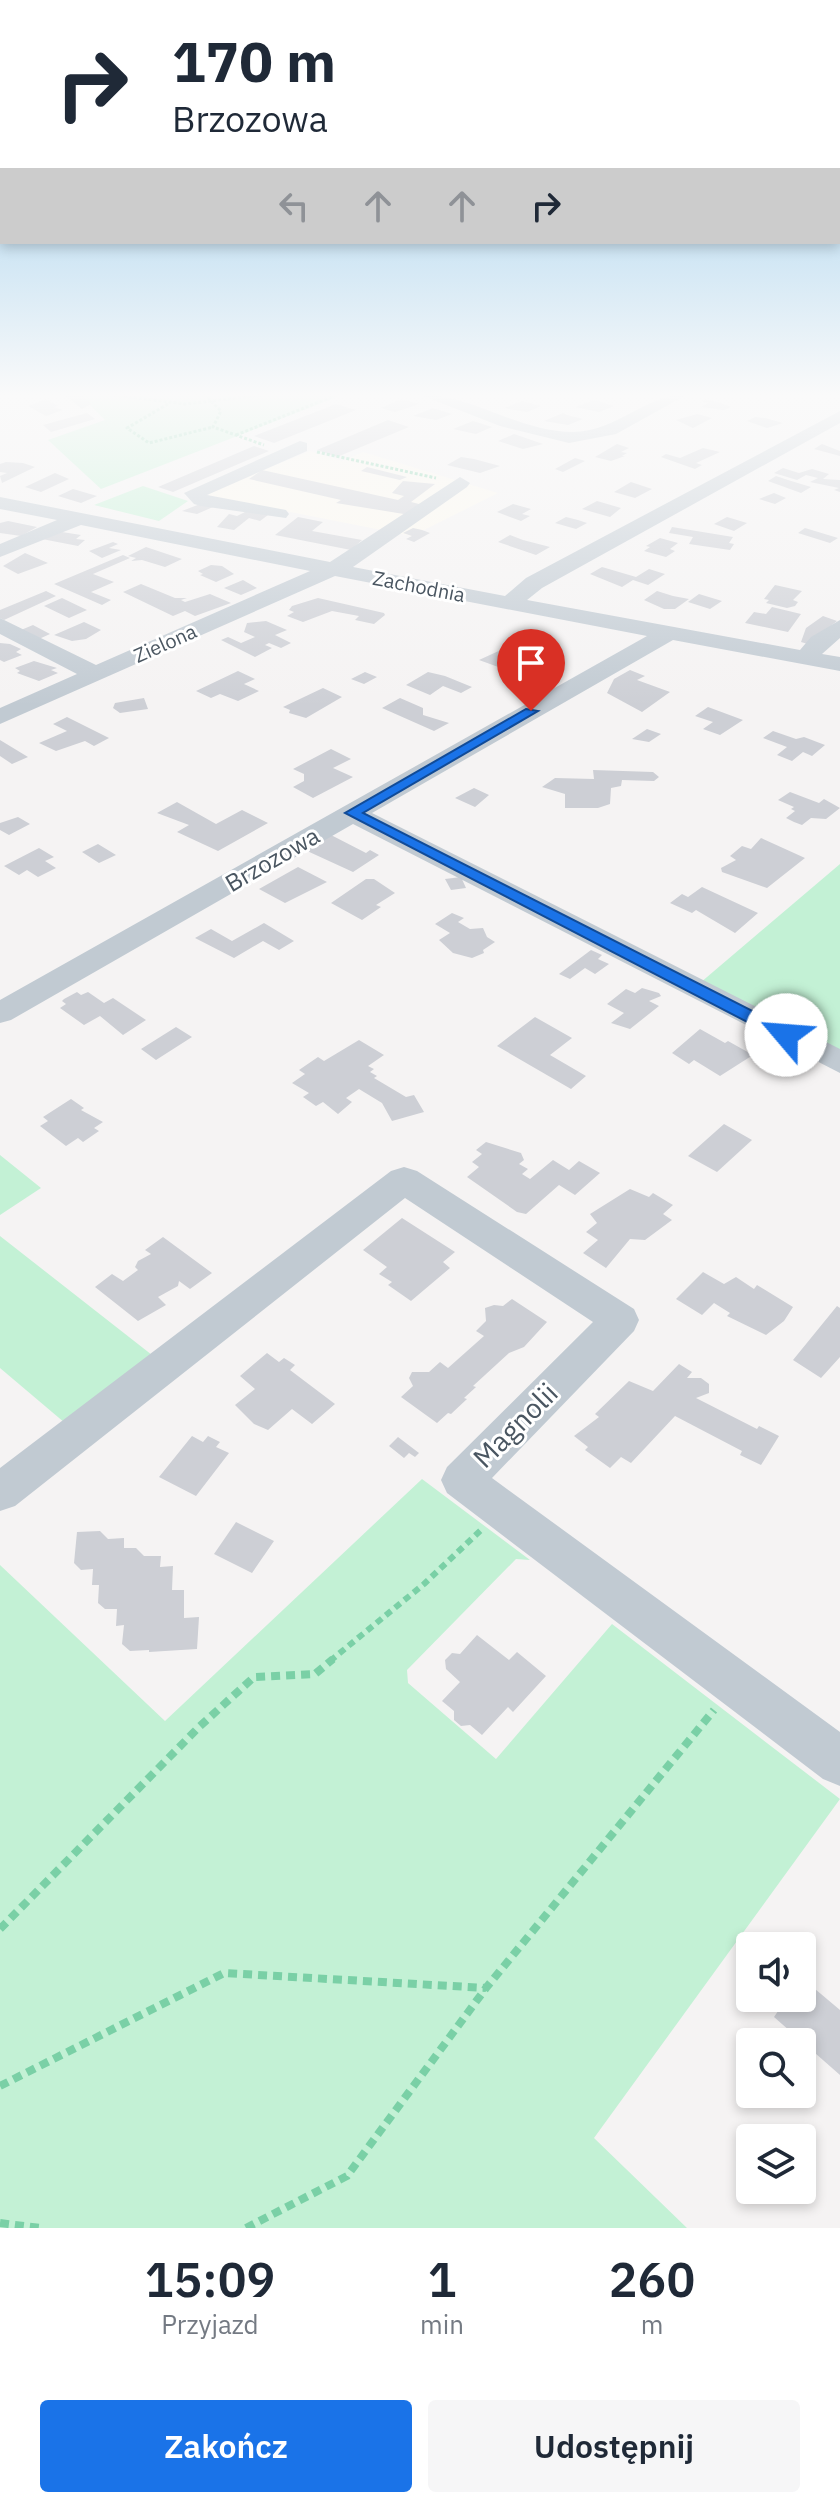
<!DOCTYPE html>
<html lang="pl">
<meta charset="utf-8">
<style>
body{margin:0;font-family:"IBM Plex Sans",sans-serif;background:#f6f6f7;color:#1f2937;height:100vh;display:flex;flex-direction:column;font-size:30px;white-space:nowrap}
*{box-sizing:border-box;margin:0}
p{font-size:26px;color:#747a83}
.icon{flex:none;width:44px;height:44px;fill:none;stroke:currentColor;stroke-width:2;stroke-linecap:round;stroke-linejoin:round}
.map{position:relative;height:2228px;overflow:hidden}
.sheet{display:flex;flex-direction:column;background:#fff;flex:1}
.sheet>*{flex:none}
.top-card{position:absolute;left:0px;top:0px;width:840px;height:244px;box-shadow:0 4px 12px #0003;background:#fff;color:#1f2937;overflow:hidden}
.buttons{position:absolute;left:736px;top:1932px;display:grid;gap:16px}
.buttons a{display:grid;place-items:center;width:80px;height:80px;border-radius:8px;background:#fff;box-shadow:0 4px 12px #0003;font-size:40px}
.pin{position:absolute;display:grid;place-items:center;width:68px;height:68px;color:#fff;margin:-82px -34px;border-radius:50% 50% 50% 0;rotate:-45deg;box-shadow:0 0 8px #0007}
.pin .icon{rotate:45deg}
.me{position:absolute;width:88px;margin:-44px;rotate:297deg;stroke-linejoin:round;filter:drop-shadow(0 0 6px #0008)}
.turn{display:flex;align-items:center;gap:28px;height:168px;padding:0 40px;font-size:36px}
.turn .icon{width:104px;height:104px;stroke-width:2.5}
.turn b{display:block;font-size:56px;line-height:68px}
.lanes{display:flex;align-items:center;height:76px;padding:0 40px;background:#0003;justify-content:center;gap:40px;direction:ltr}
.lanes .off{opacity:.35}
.eta{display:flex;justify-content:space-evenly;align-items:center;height:136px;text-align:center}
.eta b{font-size:48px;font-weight:600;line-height:56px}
.primary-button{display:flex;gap:16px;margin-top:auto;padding:16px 40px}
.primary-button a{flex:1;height:92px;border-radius:8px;background:#1a73e8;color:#fff;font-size:32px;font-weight:600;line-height:92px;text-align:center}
.primary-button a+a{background:#f6f6f7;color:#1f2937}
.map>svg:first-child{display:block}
.commercial{fill:#fdf9ef}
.green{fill:#c3f1d5}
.building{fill:#cdcfd5}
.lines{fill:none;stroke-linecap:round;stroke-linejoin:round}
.path-far2{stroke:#7ad0a6;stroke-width:3;stroke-dasharray:3 2;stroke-linecap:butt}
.path-far1{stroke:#7ad0a6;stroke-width:6;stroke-dasharray:7 5;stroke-linecap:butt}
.path{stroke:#7ad0a6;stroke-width:8;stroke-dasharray:9 6;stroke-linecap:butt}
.minor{fill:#c1cad2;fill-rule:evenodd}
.route{fill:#1a73e8;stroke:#114b97;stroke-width:2}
.labels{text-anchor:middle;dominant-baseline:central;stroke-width:6;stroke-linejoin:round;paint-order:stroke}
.far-street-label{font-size:20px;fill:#4a5661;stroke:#fff}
.street-label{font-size:24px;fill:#4a5661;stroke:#fff}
.near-street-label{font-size:28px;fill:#4a5661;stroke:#fff}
</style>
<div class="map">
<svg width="840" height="2228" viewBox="0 0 840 2228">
<rect width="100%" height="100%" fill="#f5f3f3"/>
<path class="commercial" d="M310,451L342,461L363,452L498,493L412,536L209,496V492Z"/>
<path class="green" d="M79,394H345L101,489L48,440L105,420Z
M143,486L188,501L159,521L94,505Z
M840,864V1056L700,983Z
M0,1155L41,1188L0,1215Z
M0,1236L152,1355L65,1423L0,1368Z
M422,1479L530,1560L516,1559L407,1670L408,1683L496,1759L612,1624L840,1799L594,2138L687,2228H0V1565L165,1721Z"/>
<path class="building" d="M46,399L58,406L54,407L63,410L46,416L28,406Z
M401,399L419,404L395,412L381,408Z
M706,399L724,404L731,407L724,410L701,407L708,403L701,401Z
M594,400L614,406L599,412L575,407Z
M522,401L541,406L527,412L504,408Z
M336,404L356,410L274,443L254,436Z
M433,408L452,414L436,420L413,416Z
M87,413L95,419L51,432L43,425Z
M563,413L567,415L583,419L568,425L544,421Z
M697,414L712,418L693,428L676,420Z
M755,417L765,418L783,423L767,428L747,421Z
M388,420L409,427L337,457L317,450Z
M473,421L492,427L476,434L453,429Z
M514,434L543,444L523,449L498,441Z
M617,444L629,448L621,452L627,453L622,456H625L611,461L595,457Z
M822,444L840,451V456L814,449Z
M254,446L269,451L173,492L158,487Z
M703,448L720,452L696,463L702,465L695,469L661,457L666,454L680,458Z
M461,457L474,459L500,466L480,473L447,465Z
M575,458L585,461L563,472L555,469Z
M6,462L23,463L35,467L2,483L0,476L7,473L0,472V464Z
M367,467L407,477L400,480L361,471Z
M783,468L799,473L812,469L829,474L823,479L840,480V492L834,490L839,488L810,482L818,478L806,475L797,480L774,473Z
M262,470L398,500L404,496L392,493L403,481L435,484L411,502L423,505L410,515L336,503L341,500L249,479Z
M55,473L69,479L41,492L25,487Z
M776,476L788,480L811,487L801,493L768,481Z
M631,482L652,489L635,498L614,492Z
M73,489L97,496L81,503L58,496Z
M774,493L786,498L775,504L759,499Z
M597,501L621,508L610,517L582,509Z
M200,504L213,507L197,514L182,511Z
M513,504L531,509L522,514L530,516L521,521L497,512Z
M247,511L268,515L260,521L249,518L234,530L217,527L229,514L237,516Z
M298,517L323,522L312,531L362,540L351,550L275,535Z
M566,517L578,520L587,523L576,529L555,523Z
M727,517L747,523L734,531L714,524Z
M8,521L37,527L21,536L0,533V523Z
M672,527L733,537L729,543L734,544L730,550L689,544L693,537L669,533Z
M413,528L422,530L430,533L414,542L406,539L412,536L403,533Z
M805,528L838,538L830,543L798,533Z
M62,532L81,535L76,539L85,540L78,546L42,539Z
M510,535L523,540L550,547L536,555L498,542Z
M660,538L678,543L670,549L675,551L666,557L644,551L650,547L646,546Z
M113,542L118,544L109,548L121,550L102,558L89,551Z
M146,547L182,559L165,567L142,560L131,561L136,558L128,556Z
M25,553L48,563L18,574L3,566Z
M123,555L130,558L93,574L114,582L91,592L111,600L102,605L54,584Z
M211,565L222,566L234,574L216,582L200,575L203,574L198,571Z
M602,567L636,577L649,569L665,574L648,585L633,580L622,587L590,574Z
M243,580L257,588L241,595L224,588Z
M141,584L175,598H187L181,600L185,602L210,594L231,603L195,616L185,611L173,616L123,592Z
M775,585L802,591L793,600L798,602L795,606L787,608L766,603L769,600L764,599Z
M46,591L56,596L4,620L0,618V610Z
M657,591L673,596L689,599L675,609H664L644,600Z
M699,594L722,601L710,609L688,602Z
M62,598L87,610L69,618L44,606Z
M318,598L384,613L385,615L374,624L355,620L359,616L332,611L303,622L287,616L294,612L289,610L292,606Z
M772,607L801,614L788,632L745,623L754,612L766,614Z
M823,616L837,621L808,644L801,642L806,628Z
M266,621L287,630L275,635L291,643L281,648L269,643L265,645L272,648L255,657L221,640L228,637L241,643L255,637L244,632L247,623Z
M84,622L101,630L86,639L72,641L54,635Z
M33,625L50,634L39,639L21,630Z
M0,643L10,644L21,649L16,652L22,655L4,662L0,660Z
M503,649L527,661L539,654L555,661L535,672L527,669L518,674L479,660Z
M34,661L57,668L51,670L58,673L39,681L17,673L20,671L15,668Z
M630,670L645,676L637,680L670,692L642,712L607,693L614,679Z
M238,671L255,679L244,684L259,691L238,701L220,694L211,698L196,691Z
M365,672L377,677L364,684L351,679Z
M428,672L445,676L472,687L461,693L443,686L430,695L406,685Z
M323,688L342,697L306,718L289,713L290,710L283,707Z
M144,698L148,709L120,713L113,708L115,703Z
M400,698L423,708V715L449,723L434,731L382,708Z
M708,707L743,720L720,735L703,729L713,722L695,716Z
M67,717L109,738L94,746L85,741L56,751L39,743L67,731L53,724Z
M647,729L661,734L649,742L632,739Z
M773,731L796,739L804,737L825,745L812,756L803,752L792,761L777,755L787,747L763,738Z
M0,740L28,757L12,764L0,756Z
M331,749L351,759L333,768L353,777L313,798L293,787L304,781V774L293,769Z
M593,770L653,772L659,777L654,781L622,780L621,786L611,788L610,804L598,808H565V794L542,787L555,778L594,779Z
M474,788L489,795L475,807L455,798Z
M790,792L819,803L824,799L840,808L826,819L811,818L802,825L794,822L786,818L795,811L791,809L794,807L778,800Z
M177,802L216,824L242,810L268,823L218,851L177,832L189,825L157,813Z
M18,817L30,824L9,835L0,830V823Z
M331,835L366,853L370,850L379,855L353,872L305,850Z
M761,838L805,858L767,888L722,872L721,868L736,860L730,856L742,846L751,849Z
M98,844L116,855L99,863L82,852Z
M39,848L54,857L45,861L56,868L38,877L27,870L19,875L4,866Z
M298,867L327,882L285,903L259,889Z
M461,877L466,888L451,890L445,879Z
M366,879H374L395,893L376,905L381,907L362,920L331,903Z
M702,887L758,913L735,933L696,910L692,913L670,903L682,894L688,897Z
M452,913L464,918L458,922L470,929L483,928L487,937L495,942L483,950L484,953L472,958L453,953L439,940L450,933L435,924Z
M264,923L294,941L279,950L263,941L234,958L195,938L211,929L232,941Z
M591,950L602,955L598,959L609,964L595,974L585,968L570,979L559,974Z
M642,988L659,993L661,996L649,1001L659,1006L630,1029L611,1023L624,1013L607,1004L626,989L635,993Z
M77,992L81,995L88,992L104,1003L113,998L146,1020L123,1035L100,1016L84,1025L60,1008L66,1004L62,1001L64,999Z
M535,1017L572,1038L550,1055L586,1076L571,1089L497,1046Z
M176,1027L192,1037L156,1060L141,1049Z
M700,1029L725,1043L728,1041L753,1055L720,1076L694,1060L689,1064L672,1053Z
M359,1040L384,1055L368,1066L374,1069L370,1072L377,1076L374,1078L406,1097L414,1095L424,1112L392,1121L382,1103L359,1089L346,1098L352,1102L338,1114L323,1102L316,1106L303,1097L309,1093L292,1083L305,1074L299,1070L318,1057L324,1061Z
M71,1099L84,1108L81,1110L103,1122L94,1128L99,1131L83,1142L78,1138L66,1146L40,1126L48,1121L43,1117Z
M724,1124L752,1140L717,1172L688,1156Z
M486,1142L521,1153L524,1160L519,1164L528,1169L522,1174L530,1179L553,1160L569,1170L579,1161L600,1173L575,1195L559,1185L526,1214L517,1212L467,1177L479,1167L472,1162L482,1154L476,1150Z
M630,1189L649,1197L653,1193L673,1205L663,1214L672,1220L645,1240L630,1239L606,1268L583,1253L598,1240L586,1232L597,1223L590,1214Z
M402,1218L455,1252L443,1262L450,1268L411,1301L388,1285L392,1282L379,1274L387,1267L363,1250Z
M163,1237L212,1273L190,1289L179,1281L178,1286L158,1297L166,1305L138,1321L95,1287L112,1274L123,1281L138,1270L135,1267L138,1261L151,1254L145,1250Z
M703,1272L724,1284L736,1277L754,1289L757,1285L793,1307L784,1321L766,1335L727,1316L730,1313L714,1303L702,1315L676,1299Z
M512,1299L547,1322L524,1347L509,1353L473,1386L476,1387L464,1398L467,1399L451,1414L448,1413L437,1423L401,1397L413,1386L409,1378L412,1372H429L440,1362L448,1368L484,1336L476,1331L486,1321L485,1308L494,1305L503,1306Z
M837,1306L840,1308V1357L821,1378L793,1360Z
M267,1353L279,1362L284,1358L295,1365L290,1370L335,1404L312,1424L292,1409L268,1430L254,1424L235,1405L255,1389L240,1376Z
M679,1364L692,1372L687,1378H701L709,1384V1393L696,1398L757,1429L759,1426L779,1436L761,1465L740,1455L742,1451L675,1416L631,1463L621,1457L610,1468L585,1450L588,1447L574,1436L599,1417L595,1414L629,1381L653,1391Z
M192,1436L203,1442L208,1436L220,1442L216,1447L229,1453L196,1496L159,1477Z
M398,1437L419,1453L415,1457L409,1453L404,1458L389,1446Z
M236,1522L274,1541L252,1573L214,1554Z
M100,1531L108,1539L124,1538V1548H136L144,1556H161L160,1567L173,1566L172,1590H184V1618L199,1617L197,1649L149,1652V1650L130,1651L122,1644L124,1625L116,1626L117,1609H105L98,1603L99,1585H92L93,1569L81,1570L74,1563L77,1532Z
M477,1635L509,1660L517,1652L546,1676L513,1712L508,1707L482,1735L470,1725L461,1726L454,1720V1711L442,1701L460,1682L446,1669L445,1660L452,1653L460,1654Z
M802,1978L840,2010V2075L774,2017L787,1998H802Z"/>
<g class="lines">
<path class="path-far2" d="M104,394L186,404L270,394
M204,394L221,411L213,427L264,445
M168,404L127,428L149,443L213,427
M236,435L339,394
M317,452L436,478"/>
<path class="path-far1" d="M330,1661L424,1584L481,1530"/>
<path class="path" d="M0,1929L199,1727L254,1677L315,1674L333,1659
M0,2086L224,1973L486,1988
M0,2223L40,2228
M246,2228L347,2176L486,1988L714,1710"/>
<path class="minor" d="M63,394H82L91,404L82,409Z
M418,394C472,394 518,432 573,432C616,432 646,394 688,394L616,434L569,443L500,426Z
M840,411V423L542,588L527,600L800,650L811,637L840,620V638L822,654L840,657V671L673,640L372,813L840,1049V1073L353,824L11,1020L0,1023V1000L647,636L335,576L0,724V708L77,674L0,634V618L96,665L310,571L81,525L0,557V544L57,520L0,509V497L330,562L460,477L470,483L467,487L353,567L505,596L526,578Z
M300,441L307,443V451L207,495L286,510L289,514L286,518L201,506L194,504L184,493Z
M404,1167L417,1171L634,1309L639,1320L634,1331L492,1478L840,1732V1786L823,1779L447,1493L441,1480L447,1467L593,1322L405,1198L15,1506L0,1511V1468L391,1171Z"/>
</g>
<linearGradient id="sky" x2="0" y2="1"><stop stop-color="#85c3ea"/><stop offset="0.56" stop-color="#fafafa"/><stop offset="1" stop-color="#fafafa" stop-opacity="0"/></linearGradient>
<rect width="840" height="706" fill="url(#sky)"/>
<path class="route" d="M526,709L538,711L363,813L792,1031V1039H780L345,813Z"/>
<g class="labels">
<g class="far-street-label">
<text transform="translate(419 586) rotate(11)">Zachodnia</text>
<text transform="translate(165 643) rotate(-24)">Zielona</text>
</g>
<g class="street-label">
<text transform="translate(272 859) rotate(-30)">Brzozowa</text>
</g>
<g class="near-street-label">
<text transform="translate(515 1425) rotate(-45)">Magnolii</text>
</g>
</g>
</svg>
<div class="buttons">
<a><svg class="icon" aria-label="sound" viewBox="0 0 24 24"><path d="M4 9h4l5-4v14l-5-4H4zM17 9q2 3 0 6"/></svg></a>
<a><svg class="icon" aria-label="search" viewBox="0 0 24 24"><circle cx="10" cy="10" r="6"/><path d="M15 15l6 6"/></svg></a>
<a><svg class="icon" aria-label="layers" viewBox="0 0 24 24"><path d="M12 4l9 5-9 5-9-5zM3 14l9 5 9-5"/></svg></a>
</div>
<div class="pin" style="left:531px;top:711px;background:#d93025"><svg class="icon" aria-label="arrive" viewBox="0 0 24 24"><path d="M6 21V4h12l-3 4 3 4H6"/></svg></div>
<svg class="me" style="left:786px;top:1035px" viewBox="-20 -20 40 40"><circle r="19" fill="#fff"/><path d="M0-13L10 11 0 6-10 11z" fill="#1a73e8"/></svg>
<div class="top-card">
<div class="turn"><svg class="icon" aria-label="right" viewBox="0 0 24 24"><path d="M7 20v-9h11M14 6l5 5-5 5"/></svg><div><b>170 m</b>Brzozowa</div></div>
<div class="lanes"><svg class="icon off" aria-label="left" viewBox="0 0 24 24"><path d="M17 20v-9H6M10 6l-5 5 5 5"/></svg><svg class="icon off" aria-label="ahead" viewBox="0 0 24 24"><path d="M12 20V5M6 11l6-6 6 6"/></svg><svg class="icon off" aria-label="ahead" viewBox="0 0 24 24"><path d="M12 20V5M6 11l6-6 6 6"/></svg><svg class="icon" aria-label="right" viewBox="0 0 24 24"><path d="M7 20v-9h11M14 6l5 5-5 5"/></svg></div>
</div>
</div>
<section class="sheet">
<div class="eta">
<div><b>15:09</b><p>Przyjazd</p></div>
<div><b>1</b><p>min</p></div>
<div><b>260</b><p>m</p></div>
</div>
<div class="primary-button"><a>Zakończ</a><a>Udostępnij</a></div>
</section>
